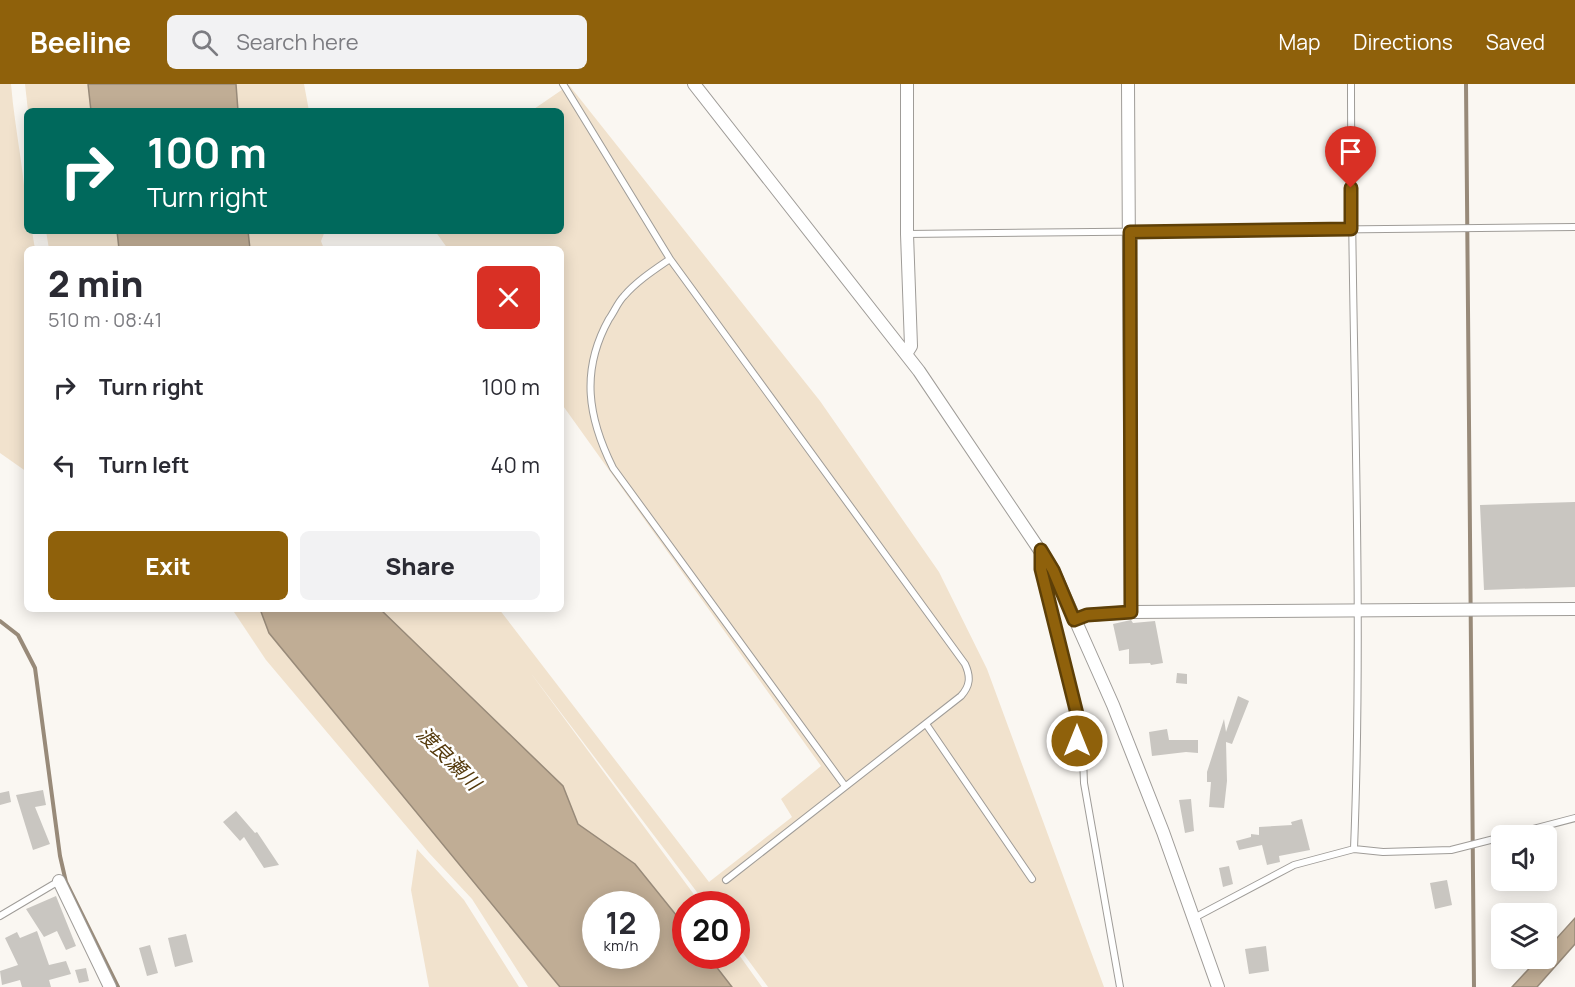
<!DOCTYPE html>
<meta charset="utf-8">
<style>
body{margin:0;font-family:Manrope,"Noto Sans JP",sans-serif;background:#f2f2f3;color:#2b2b33;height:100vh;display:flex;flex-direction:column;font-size:22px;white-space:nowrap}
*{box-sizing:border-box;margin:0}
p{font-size:20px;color:#7c7c81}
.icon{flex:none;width:33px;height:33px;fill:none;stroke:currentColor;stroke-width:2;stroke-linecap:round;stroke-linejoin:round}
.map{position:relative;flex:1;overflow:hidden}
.details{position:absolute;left:24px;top:162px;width:540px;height:366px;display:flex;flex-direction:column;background:#fff;border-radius:9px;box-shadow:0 3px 15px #0003}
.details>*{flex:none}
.guide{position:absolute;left:24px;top:24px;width:540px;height:126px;border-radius:9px;box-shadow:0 3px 15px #0003;background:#00695c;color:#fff;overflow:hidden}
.tools{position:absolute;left:1491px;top:741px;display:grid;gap:12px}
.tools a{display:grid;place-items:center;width:66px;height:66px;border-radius:9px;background:#fff;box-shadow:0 3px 15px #0003;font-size:30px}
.speed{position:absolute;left:582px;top:807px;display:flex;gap:12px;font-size:30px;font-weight:700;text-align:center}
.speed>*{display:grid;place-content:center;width:78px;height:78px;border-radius:50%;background:#fff;box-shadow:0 3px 15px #0003;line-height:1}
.speed small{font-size:15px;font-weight:400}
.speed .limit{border:9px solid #d22;background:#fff;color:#111}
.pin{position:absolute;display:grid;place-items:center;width:51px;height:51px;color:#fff;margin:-62px -26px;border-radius:50% 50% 50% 0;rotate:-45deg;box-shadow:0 0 6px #0007}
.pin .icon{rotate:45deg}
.me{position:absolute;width:66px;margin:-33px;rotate:0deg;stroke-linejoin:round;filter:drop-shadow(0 0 4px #0008)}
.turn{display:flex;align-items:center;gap:21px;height:126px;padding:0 24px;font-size:27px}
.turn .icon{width:78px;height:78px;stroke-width:2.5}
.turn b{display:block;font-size:42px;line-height:51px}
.round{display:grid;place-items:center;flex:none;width:63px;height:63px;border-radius:9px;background:#f2f2f3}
.summary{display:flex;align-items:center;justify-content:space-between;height:102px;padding:0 24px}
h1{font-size:36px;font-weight:800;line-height:45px}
.primary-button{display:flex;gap:12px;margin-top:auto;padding:12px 24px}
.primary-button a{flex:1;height:69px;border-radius:9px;background:#8f610b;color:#fff;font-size:24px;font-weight:800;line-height:69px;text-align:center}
.primary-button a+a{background:#f2f2f3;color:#2b2b33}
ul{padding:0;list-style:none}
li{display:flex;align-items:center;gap:18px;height:78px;padding:0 24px}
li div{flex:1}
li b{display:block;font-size:22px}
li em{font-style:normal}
header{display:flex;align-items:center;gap:36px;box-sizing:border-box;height:84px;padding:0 30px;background:#8f610b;color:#fff}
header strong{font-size:28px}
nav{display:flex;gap:33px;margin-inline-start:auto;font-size:21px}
.search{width:420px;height:54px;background:#f2f2f3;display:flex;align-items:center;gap:15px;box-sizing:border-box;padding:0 21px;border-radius:9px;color:#7c7c81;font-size:22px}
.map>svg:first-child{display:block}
.green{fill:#f1e2cd}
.water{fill:#c0ad95;stroke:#988a79;stroke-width:1.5;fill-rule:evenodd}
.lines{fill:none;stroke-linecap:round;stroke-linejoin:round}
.stream{stroke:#988a79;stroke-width:4}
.building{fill:#c9c6c1}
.lane-casing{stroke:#9f9c98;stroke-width:8}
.street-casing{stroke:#9f9c98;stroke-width:14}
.lane{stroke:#fff;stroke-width:6}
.street{stroke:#fff;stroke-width:12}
.route-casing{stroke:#5d3f07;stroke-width:15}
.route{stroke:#8f610b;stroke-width:10}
.labels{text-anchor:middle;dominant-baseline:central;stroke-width:5;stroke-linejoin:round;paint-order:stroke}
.water-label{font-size:20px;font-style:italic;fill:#54390b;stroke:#fff}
</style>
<header>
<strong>Beeline</strong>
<div class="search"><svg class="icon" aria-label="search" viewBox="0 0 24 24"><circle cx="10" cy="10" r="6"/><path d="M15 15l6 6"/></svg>Search here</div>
<nav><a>Map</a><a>Directions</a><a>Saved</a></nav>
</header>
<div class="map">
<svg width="1575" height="903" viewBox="0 0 1575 903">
<rect width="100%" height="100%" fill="#faf7f2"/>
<path class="green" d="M0,0H11C15,49 27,98 27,147H32L35,165H27V388L0,369Z
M25,0H88L91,27H28Z
M236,0H304L309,27H238Z
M569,1L820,317L939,488L987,585L1104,903H768L737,861L736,820H706L530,588L701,820H686L685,842L635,780L578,740L563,702L380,525H499L709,798L792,733L781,715L821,682L561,319V165H448L435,147H561V27H531Z
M46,147H117L119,165H49Z
M248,147H325L321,157L324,165H250Z
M232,525H260L269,549L560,903H528L472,815L429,769L266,576Z
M417,765L464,816L519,903H429L411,806Z
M737,868L762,903H732L708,872H736Z"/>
<path class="water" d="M88,0H236L238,27H91Z
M117,147H248L250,165H119Z
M260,525H380L563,702L578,740L635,780L685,842L686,872H708L732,903H560L269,549ZM596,820H646V872H596Z
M1575,834V860L1537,903H1512L1538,875L1546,874L1547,865Z"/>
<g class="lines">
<path class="stream" d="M1466,0L1474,903
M0,537L18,551L35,584L60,772L66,798L118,903"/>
</g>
<path class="building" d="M1575,418V503L1484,506L1480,421Z
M1131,536L1133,539L1155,537L1163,579L1151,581L1150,579L1129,580V565L1119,567L1113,540Z
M1177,589L1187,590V600L1176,599Z
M1238,612L1249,617L1232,660L1226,658L1227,697L1224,724L1209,723L1211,698H1207V688L1224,635L1226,648Z
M1167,645L1169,656H1198V669L1186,668L1152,672L1149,648Z
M43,706L46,721L35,723L50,760L33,766L16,711Z
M9,707L11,718L0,721V709Z
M1191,715L1194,747L1185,749L1179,716Z
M236,727L255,749L257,748L279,781L264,784L244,753L240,757L223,738Z
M1302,735L1310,766L1279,772L1280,778L1267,781L1262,761L1239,766L1236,757L1251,753V750L1259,751V743L1292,741L1291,738Z
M1229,782L1233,800L1223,803L1219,784Z
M1447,796L1452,821L1435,825L1430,799Z
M56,812L76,862L66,866L57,847L44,853L26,825Z
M37,847L49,881L66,877L71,890L49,896L51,903H22L20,896L2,901L0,887L18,881L5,854L17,848L20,854Z
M186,850L193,878L175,883L168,854Z
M150,861L158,889L147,892L139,864Z
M1266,862L1269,887L1249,890L1245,865Z
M86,884L89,897L79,899L75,886Z"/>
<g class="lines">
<g class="lane-casing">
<path id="lane" d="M563,0L670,175L965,580C971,593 970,602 961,612L726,796
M1351,0C1351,255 1364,511 1354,765
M907,150L1575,143
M670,175C654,186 637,197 624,212C618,218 614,228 609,235C580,287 588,334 613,384L845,702
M1041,473V485L1080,642L1077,656L1083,674L1084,699L1120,903
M926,640L1032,795
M1506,752L1575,734
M0,832L59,797
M1194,834L1294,781L1354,765L1383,768L1451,766L1502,753"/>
</g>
<g class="street-casing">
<path id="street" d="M694,0L919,287L1053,486L1113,621L1163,748L1218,903
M1128,0L1131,528
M906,270L911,262L907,150V0
M1074,536L1087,531L1131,528L1575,525
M59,797L110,903"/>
</g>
<use href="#lane" class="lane"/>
<use href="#street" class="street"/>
</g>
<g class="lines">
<g class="route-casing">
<path id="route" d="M1077,657L1080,642L1041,485V466L1053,486L1074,536L1087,531L1131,528L1130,148L1351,145V104"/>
</g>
<use href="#route" class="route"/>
</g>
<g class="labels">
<g class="water-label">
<text transform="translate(449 674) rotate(45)">渡良瀬川</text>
</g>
</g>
</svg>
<div class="tools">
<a><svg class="icon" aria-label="sound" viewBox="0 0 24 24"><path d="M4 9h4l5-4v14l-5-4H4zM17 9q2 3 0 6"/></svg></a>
<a><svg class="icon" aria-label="layers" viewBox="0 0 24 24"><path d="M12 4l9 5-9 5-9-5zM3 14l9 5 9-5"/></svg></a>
</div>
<div class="speed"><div>12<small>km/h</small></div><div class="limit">20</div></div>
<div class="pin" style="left:1351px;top:104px;background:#d93025"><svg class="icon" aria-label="arrive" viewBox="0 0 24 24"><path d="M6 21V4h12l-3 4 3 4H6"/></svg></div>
<svg class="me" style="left:1077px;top:657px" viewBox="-20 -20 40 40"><circle r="17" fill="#8f610b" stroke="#fff" stroke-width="3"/><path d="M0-11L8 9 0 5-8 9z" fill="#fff"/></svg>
<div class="guide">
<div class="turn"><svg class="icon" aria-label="right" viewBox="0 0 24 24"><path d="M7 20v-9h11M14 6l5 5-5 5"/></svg><div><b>100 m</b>Turn right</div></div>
</div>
<section class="details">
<div class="summary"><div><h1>2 min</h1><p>510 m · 08:41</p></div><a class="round" style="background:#d93025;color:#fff"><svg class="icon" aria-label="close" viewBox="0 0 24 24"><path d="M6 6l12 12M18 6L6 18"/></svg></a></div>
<ul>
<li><svg class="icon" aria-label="right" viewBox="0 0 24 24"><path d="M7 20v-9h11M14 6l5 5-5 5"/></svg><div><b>Turn right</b></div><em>100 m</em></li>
<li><svg class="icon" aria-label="left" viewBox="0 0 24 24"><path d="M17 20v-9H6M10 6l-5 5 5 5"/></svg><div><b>Turn left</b></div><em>40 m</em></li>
</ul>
<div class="primary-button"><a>Exit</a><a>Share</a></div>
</section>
</div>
